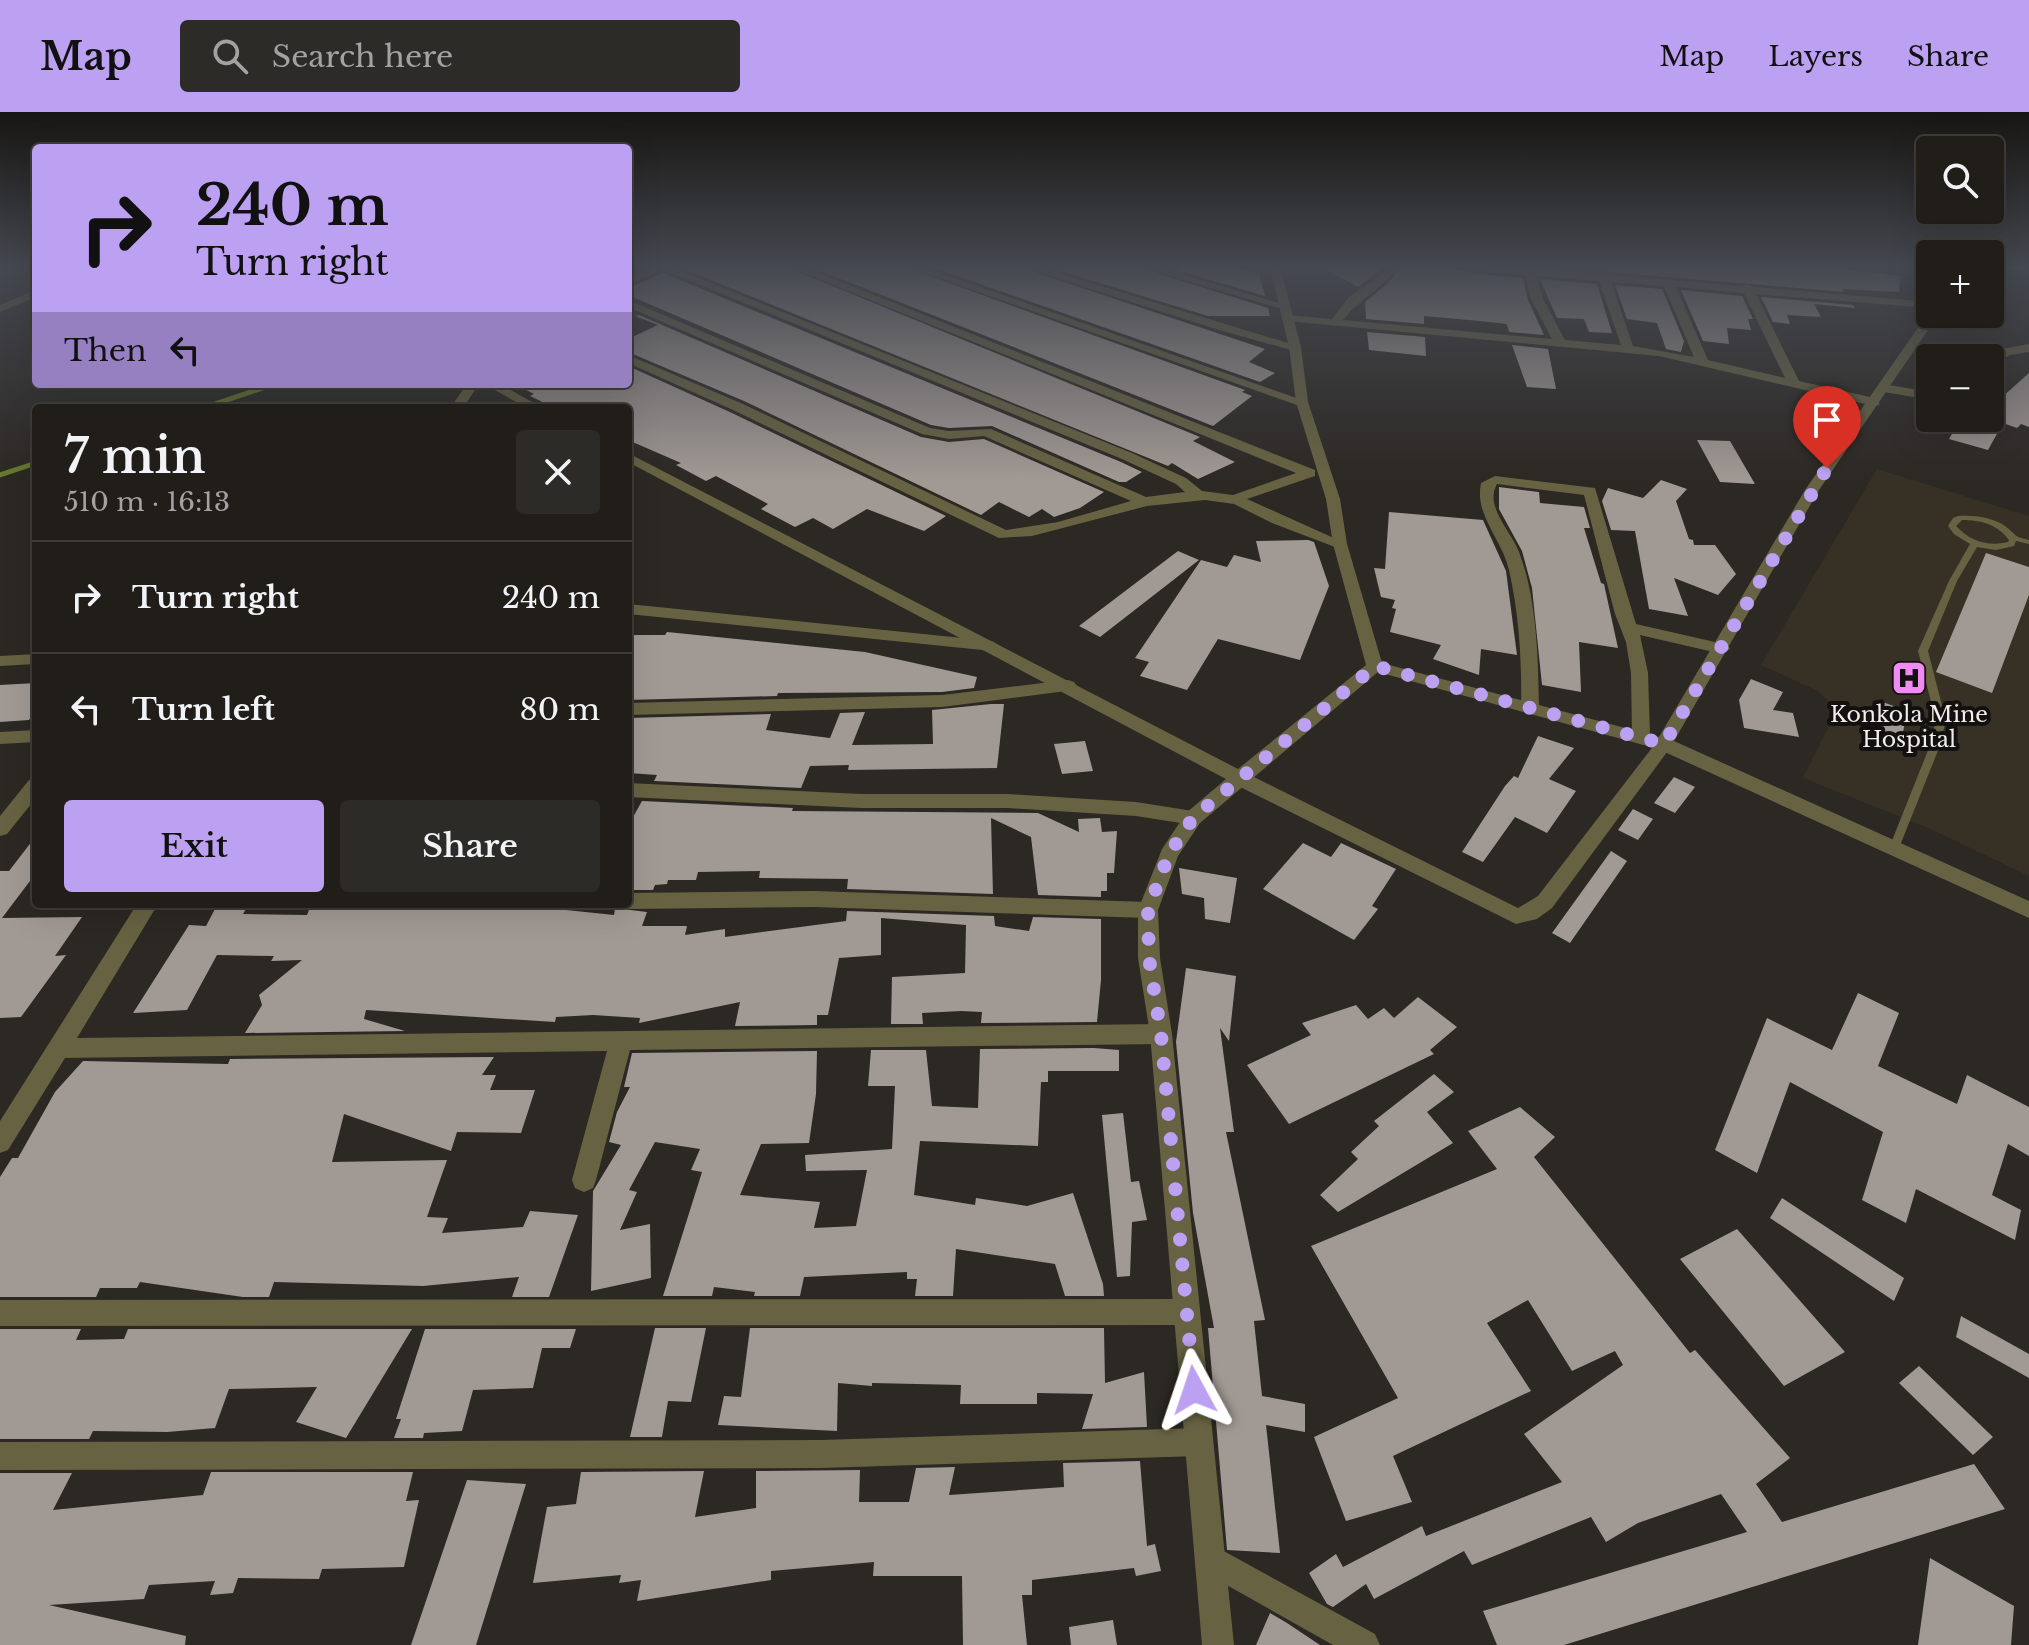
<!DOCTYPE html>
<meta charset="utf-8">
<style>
body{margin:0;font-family:"Libre Baskerville",serif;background:#2d2b27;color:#f1f3f6;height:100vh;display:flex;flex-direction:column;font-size:30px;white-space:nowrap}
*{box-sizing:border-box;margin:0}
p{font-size:26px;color:#a2a2a2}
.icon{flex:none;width:44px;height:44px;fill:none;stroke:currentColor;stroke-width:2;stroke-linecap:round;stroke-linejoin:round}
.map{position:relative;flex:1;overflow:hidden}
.drawer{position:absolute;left:32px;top:292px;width:600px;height:504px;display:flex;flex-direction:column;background:#211e1a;border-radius:8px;box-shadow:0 8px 32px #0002,0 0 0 2px #3e3c39}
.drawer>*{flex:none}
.guide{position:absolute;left:32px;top:32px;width:600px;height:244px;border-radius:8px;box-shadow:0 8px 32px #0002,0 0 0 2px #3e3c39;background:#bca0f2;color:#111;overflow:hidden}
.tools{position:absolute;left:1916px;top:24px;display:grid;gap:16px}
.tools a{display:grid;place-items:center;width:88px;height:88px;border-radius:8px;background:#211e1a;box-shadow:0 8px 32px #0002,0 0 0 2px #3e3c39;font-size:40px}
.pin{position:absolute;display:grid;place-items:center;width:68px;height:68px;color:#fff;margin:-82px -34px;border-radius:50% 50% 50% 0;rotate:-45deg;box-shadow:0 0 8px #0007}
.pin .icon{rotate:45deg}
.me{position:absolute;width:88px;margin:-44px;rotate:355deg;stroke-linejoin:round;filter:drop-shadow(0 0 6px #0008)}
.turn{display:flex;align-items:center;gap:28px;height:168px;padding:0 32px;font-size:36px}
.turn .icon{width:104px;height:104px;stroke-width:2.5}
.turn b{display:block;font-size:56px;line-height:68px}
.then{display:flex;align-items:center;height:76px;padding:0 32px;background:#0003;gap:16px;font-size:30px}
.round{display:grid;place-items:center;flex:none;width:84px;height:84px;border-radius:8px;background:#2d2b27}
.overview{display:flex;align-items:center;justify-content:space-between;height:136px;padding:0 32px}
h1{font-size:48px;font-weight:600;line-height:60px}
.action{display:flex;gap:16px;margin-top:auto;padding:16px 32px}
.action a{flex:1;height:92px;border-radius:8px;background:#bca0f2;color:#111;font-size:32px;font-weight:600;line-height:92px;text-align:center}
.action a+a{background:#2d2b27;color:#f1f3f6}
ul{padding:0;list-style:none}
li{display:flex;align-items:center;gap:24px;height:112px;padding:0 32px;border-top:2px solid #3e3c39}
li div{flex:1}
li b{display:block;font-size:30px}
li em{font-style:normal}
header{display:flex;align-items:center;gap:48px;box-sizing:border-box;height:112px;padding:0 40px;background:#bca0f2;color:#111}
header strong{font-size:38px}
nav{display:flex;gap:44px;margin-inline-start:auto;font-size:28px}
.search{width:560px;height:72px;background:#2d2b27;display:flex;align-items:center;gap:20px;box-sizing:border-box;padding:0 28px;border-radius:8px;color:#a2a2a2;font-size:30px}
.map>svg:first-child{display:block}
.built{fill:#373025}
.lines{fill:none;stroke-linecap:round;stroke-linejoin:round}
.stream{stroke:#657c2c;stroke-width:5}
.building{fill:#a19994}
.service{fill:#676342;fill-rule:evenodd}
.minor{fill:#676342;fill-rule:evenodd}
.tertiary{fill:#676342;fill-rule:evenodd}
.route{stroke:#bca0f2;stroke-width:14;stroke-dasharray:0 25.2}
.labels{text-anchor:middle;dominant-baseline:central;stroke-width:8;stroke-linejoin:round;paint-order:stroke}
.poi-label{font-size:22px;fill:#f0edea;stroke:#13110f}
</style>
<header>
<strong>Map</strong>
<div class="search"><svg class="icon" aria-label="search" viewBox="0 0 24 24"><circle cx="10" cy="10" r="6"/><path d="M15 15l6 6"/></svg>Search here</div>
<nav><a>Map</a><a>Layers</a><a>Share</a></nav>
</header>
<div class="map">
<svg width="2029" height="1533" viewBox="0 0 2029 1533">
<rect width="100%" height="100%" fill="#2c2823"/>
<path class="built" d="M1877,357L2029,404V764L1926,715L1803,666L1837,598L1818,579L1761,553Z"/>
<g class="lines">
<path class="stream" d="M203,296L274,272
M0,363L36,351"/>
</g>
<path class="building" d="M679,155H786L1200,325L1193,329L1235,350L1198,367L1172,351L1168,354Z
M811,155H905L1245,278L1242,280L1252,284L1213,314Z
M932,155H1019L1265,237L1249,250L1275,261L1260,270Z
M1048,155H1137L1268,196L1270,204H1208Z
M1166,155H1233L1259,162L1265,184Z
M1323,155H1384L1358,175Z
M1401,155L1453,156L1469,161L1523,166L1528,188L1544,223L1509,220L1507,212L1480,209L1424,204V212L1366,207L1365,190L1388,171Z
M1608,155H1825L1901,164L1899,180L1842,177L1844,180L1610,160Z
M663,161L1121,350L1142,360L1126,370H1119L992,314L949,316L931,313L628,183V176Z
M1540,167L1597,172L1612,221L1589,220L1584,207L1557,206Z
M1615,173L1662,177L1684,229L1681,240L1666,237L1657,211L1627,207Z
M1681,178L1742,184L1753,207H1748L1751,218L1727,216L1729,232L1703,229Z
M1761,185L1853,193L1855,196L1814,192L1821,205L1787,203L1790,212L1773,210Z
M639,203L921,325L949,330L984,327L1104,380L1080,396L1054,405L1042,397L1029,405L999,390L981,403L744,289L628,240V227L658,213L635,204Z
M1367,220L1425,225L1426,244L1369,238Z
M1512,233L1548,237L1556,277L1527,275Z
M628,254L732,301L946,404L924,419L867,397L833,417L813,406L795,415L761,397L768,392L716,364L706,369L676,353L681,351L628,328V296H555L530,284L534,282L515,272H628Z
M2029,261V315L2021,312L2017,316L2003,311L1988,338L1949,327L1961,306H1990V296Z
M1697,328L1730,329L1755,372L1720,370Z
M1661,368L1687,377L1676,389L1689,427L1693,428L1694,433H1715L1736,462L1718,483L1674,466L1688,504L1649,497L1635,419L1611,418L1602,389L1608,376L1643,386Z
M1499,375L1539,380L1540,391L1584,395L1590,416H1584L1601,471L1604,472L1618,536L1579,530L1581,580L1542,573L1532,476L1522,439L1499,397Z
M1389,400L1483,408L1506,459L1517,543L1481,537L1479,563L1433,547L1441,533L1390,520L1396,497L1392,496L1395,488L1381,485L1374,456L1385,457Z
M1308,428L1314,430L1329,474L1300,548L1218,527L1187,578L1140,564L1149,550L1135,546L1201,448L1227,455L1234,443L1261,450L1256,429Z
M1178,439L1199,448L1100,525L1079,514Z
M1986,441L2029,455V483L1992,581L1936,560Z
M667,520L865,540L977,565L974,576L942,580L778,581L777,584L628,588V541L634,523H665Z
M1751,567L1783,580L1773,598L1793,601L1799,625L1744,616L1739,588Z
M36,571V598L29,608L0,610V573Z
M1880,589L1907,599L1902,626L1873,617Z
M991,592H1004L997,656L848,658L849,653L810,654L801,676L654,669L657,663L628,661V606L771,602L766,618L830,626L840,601L865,600L852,633L933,632L932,598Z
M1538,624L1574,636L1549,667L1576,679L1547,721L1515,705L1483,750L1462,740L1505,674L1514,664L1518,666Z
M1085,629L1093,659L1062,662L1054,632Z
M1674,665L1695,675L1675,701L1654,691Z
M642,689L793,696L792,699L1038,701L1079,720L1078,707L1100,706L1102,720L1117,719L1114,761H1107V779H1101V785L1038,783L1031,725L991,706L993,782L847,777L848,767L759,766L760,759L698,760L696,768H668L667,772L655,773L653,778H628V714Z
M1633,697L1653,707L1638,728L1618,718Z
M36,724V761L2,806L82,805L55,844L66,843L21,905L0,906V759H9Z
M1303,731L1331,745L1341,731L1396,757L1372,794L1378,797L1354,828L1263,777Z
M1611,739L1627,749L1570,831L1552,821Z
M1179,756L1237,766L1230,811L1205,807L1204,786L1182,782Z
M216,795H247L243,802L307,803L309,798H397L406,795L547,796L614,803L615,797H622L647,800L642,814H687L685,823L725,817V825L846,809L847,799L994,804L995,814L1029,819L1033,805L1101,807V868L1097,910L981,911L982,900L961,899L922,901L923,912H891L892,865L965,861L966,813L881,806V843L839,846L828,903H817V913L735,914L740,890L639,911L640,906L593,903L556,905L555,910L366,898L364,907L405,919L245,921L262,893L259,883L302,848L271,849L274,844L217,843L187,898L133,901L189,813L206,814Z
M1186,856L1236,864L1229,929L1220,916L1234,1020H1226L1265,1208L1254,1209L1262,1284L1305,1292V1320L1266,1313L1280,1441L1227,1438L1208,1216H1214L1193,1101L1176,930Z
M1858,881L1899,901L1878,954L1957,992L1967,963L2029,995V1044L2008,1032L1992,1083L2021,1098L2015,1128L1916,1077L1906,1111L1862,1088L1883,1020L1790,970L1757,1061L1715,1038L1767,906L1832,938Z
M1418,885L1457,915L1430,938L1434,942L1289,1012L1247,953L1311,923L1302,911L1356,893L1368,907L1384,896L1394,906Z
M1094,936L1119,938V959H1048V970H1041L1038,1034L920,1029L914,1083L975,1093L976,1086L1027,1094L1073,1081L1103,1172L1104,1184H1065L1055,1152L956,1137L953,1184H915L917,1167H907V1160L804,1165L800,1184H754L755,1180L714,1175L712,1184H663L702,1060L691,1058L700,1037L655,1030L629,1078L637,1080L620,1118L650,1112L651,1166L591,1179L593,1079L621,1033L609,1030L617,1000L630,975H624L632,941L817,939L816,982L809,1031L761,1032L740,1083L820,1090L814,1116L856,1114L867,1058L806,1059L805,1043L892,1037L895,974H868L871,938H926L932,994L978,996L980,937Z
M494,945L482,963H496L490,978H535L521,1021L457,1020L451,1039L344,1002L332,1050L447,1048L427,1105L448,1106L442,1121L523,1115L530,1099L578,1103L549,1185H512L519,1165L423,1174L274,1170L269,1185H243L140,1170L137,1176H100L96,1185H0V1065L12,1046H18L55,980L83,949L228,952L230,947Z
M1434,962L1454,980L1427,1000L1453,1031L1338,1100L1320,1083L1358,1047L1351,1040L1379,1014L1374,1009Z
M1520,995L1555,1025L1534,1045L1690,1241L1695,1238L1790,1346L1756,1372L1782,1410L1974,1352L2005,1397L1564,1533H1497L1483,1499L1747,1420L1721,1382L1638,1411L1606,1430L1591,1405L1472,1453L1464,1439L1374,1487L1366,1472L1333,1495L1327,1492L1309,1461L1336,1442L1343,1455L1422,1414L1426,1424L1562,1370L1524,1322L1623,1253L1615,1239L1572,1259L1528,1188L1487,1211L1531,1279L1393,1344L1412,1390L1346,1409L1314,1325L1398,1286L1311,1134L1497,1057L1468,1019Z
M1123,1001L1131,1070L1139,1069L1147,1108L1132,1110L1130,1164L1117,1165L1102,1003Z
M1782,1086L1904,1166L1894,1189L1770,1106Z
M1737,1117L1845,1240L1784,1274L1680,1147Z
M1961,1204L2029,1242V1266L1956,1225Z
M655,1216H706L691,1290L668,1289L662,1325H630Z
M750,1216H1104L1105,1271L1144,1260L1147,1315L1082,1317L1093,1282L1037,1281V1292H960L961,1273L872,1271V1274L838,1271L837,1319L718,1313L724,1284L741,1285Z
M0,1217H81L76,1228L124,1227L128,1217H412L346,1326L296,1310L317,1275L229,1277L215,1316L167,1320L93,1319L89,1327H0Z
M425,1217H576L570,1236H542L533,1276L473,1278L462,1319L424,1321L423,1326H394L401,1307H396Z
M1919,1254L1993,1325L1973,1343L1899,1271Z
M1140,1349L1147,1434L1155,1432L1161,1459L1136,1464L1134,1456L1032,1468V1483H1022L1027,1533H963L962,1464H873L874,1450L771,1459V1468L637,1489L641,1468L619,1471L621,1463L533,1471L547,1395L576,1392L581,1360L704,1359L695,1405L756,1396V1359L860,1358L859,1390H909L916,1356L955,1355L949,1383L1064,1375L1063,1351Z
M211,1360H413L406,1389L419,1388L404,1455L322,1457L319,1467L238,1466L233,1481L210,1483L215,1469L149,1473L144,1487L49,1493L186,1524L185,1533H0V1361H72L53,1398L203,1383Z
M467,1368L526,1372L476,1533H411Z
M1930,1446L2014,1494L2011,1533H1918Z
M1270,1501L1287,1511L1320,1533H1256Z
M1113,1508L1117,1533H1071L1069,1515Z"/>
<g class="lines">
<path class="service" d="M1958,404C1974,403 1992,405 2005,414C2018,424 2012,424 2029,428V432L2016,429L2014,434L1996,438L1977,435L1957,469L1928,539L1946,609L1937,641L1899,736L1894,740L1889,736L1927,641L1936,609L1918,539L1949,469L1970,432L1954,422L1948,414L1953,406ZM1962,408C1981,408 1997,412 2009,428L2008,430C1988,435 1970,429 1956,414Z"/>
<path class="minor" d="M657,155H671L1132,341L1186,366L1202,379L1233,383L1296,361L789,155H803L1315,358V364L1247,387L1347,432L1340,436L1335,435L1272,411L1234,392L1205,388L1147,394L1032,424L999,426L733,298L628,251V243L743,292L1006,418L1058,410L1131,389L984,324L949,327L922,322L628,195V188L930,316L949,319L991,317L1146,385L1185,380L1176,372L1122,347Z
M908,155H923L1308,290L1297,293Z
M1022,155H1038L1301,235L1295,239L1219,218Z
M1140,155H1156L1289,194L1279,196Z
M1388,155H1398C1384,176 1360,186 1343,208L1552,227L1531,187L1525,163L1469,158L1464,155H1533L1597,162L1595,155H1605L1608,163L1742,174L1747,172L1753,175L1930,190V196L1756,182L1799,269L1879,287V293L1874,294L1659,244L1287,209L1281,206L1287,203L1332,207L1349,185L1383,162ZM1536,164L1599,169L1621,233L1565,228L1543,187ZM1611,170L1664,174L1694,245L1633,234ZM1676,175L1744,181L1785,266L1708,248Z
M2005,155H2029V159L2010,158Z
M2029,232V240L2010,243L1990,255L1989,246L2002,237Z
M467,272H479L463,296H450Z
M1883,272L1930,280V288L1879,279L1877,276Z
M1495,364L1595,376L1636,512L1728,533L1730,537L1722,542L1640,523L1648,561L1650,624L1647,628L1641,630L1632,624L1631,561L1626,530L1615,502L1584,383L1497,372C1484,394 1511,419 1519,440C1537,487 1538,544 1539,594L1530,600L1521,594C1522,549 1519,502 1509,458C1502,427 1474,403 1481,371Z
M628,492L992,529L1000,534L992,539L628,502Z
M36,542V552L0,554V544Z
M1068,568L1074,570L1077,574L1074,578L942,595L628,603V591L942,583Z
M36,618V630L0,632V620Z
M1664,626L1673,632L1670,636L1552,796L1537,807L1516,812L1232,671L1230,666L1239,659L1246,661L1518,796L1538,784L1658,628Z
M36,666V686L7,722L0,724V704L29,668Z
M628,671L861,682H1008L1136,690L1193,699L1203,706L1193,713L1136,704L1008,696H861L628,685Z
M814,779L1148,790L1155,792L1158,798L1155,804L1148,806L814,795L628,797L619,792H628V781Z
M137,792H158L77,926L1161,912L1169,915L1172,922L1169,929L1161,932L630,938L596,1068L593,1076L584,1080L575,1076L572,1068L607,939L65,946L8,1038L0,1041V1009Z
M1186,1187L1195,1191L1199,1200L1195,1209L1186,1213L0,1214V1188Z
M1199,1316L1209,1320L1213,1330L1209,1340L1199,1344L821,1356L0,1358V1330L821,1328Z
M1211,1432L1375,1522L1380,1533H1333L1200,1458L1196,1447L1200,1436Z"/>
<path class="tertiary" d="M654,155H668L628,173V166Z
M1270,155H1280L1301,235L1308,290L1340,387L1347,432L1382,551L1659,625L1805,378L1929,200L1939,202L1819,378L1674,629L2029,789V806L1658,637L1378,560L1200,711L1178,744L1158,798L1160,846L1172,922L1234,1533H1202L1150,922L1138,846V798L1162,737L1186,701L1226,667L628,350V341L1238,657L1366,553L1333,432L1326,387L1296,290L1289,235Z
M36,178V185L0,200V193Z
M484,272H500L543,296H527Z"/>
</g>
<linearGradient id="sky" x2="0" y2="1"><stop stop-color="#181613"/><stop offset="0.42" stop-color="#454850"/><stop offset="1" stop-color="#454850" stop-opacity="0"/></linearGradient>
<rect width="2029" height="369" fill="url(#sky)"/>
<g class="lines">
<path class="route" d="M1194,1278L1161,922L1149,846L1148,798L1169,742L1193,706L1375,554L1664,632L1827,356"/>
</g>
<defs>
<g id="hospital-square" transform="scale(1.8)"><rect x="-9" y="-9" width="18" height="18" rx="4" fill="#f28af3" stroke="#13110f"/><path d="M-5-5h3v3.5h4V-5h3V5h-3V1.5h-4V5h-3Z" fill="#111"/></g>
</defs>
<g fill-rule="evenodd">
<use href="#hospital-square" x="1909" y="566"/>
</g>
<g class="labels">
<g class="poi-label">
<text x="1909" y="602">Konkola Mine<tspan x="1909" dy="25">Hospital</tspan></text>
</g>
</g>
</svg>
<div class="tools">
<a><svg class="icon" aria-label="search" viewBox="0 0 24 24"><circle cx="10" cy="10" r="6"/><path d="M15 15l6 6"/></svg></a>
<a>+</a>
<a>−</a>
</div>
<div class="pin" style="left:1827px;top:356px;background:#d93025"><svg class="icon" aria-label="arrive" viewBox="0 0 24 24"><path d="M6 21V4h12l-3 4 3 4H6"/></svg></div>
<svg class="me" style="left:1194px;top:1278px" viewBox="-20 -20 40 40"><path d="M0-17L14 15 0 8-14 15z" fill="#bca0f2" stroke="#fff" stroke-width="4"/></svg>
<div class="guide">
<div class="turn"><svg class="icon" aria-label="right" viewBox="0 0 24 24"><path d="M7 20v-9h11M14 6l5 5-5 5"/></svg><div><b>240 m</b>Turn right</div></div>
<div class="then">Then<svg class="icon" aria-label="left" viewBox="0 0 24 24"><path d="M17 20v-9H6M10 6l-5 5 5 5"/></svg></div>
</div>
<section class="drawer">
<div class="overview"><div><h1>7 min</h1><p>510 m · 16:13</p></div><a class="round"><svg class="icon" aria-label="close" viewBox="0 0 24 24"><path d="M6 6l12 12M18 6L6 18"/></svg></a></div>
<ul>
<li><svg class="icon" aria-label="right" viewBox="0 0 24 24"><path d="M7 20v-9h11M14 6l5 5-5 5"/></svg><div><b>Turn right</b></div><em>240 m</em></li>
<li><svg class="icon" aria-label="left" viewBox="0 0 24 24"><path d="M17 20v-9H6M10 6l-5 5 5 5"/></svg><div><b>Turn left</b></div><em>80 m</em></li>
</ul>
<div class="action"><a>Exit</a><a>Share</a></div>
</section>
</div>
